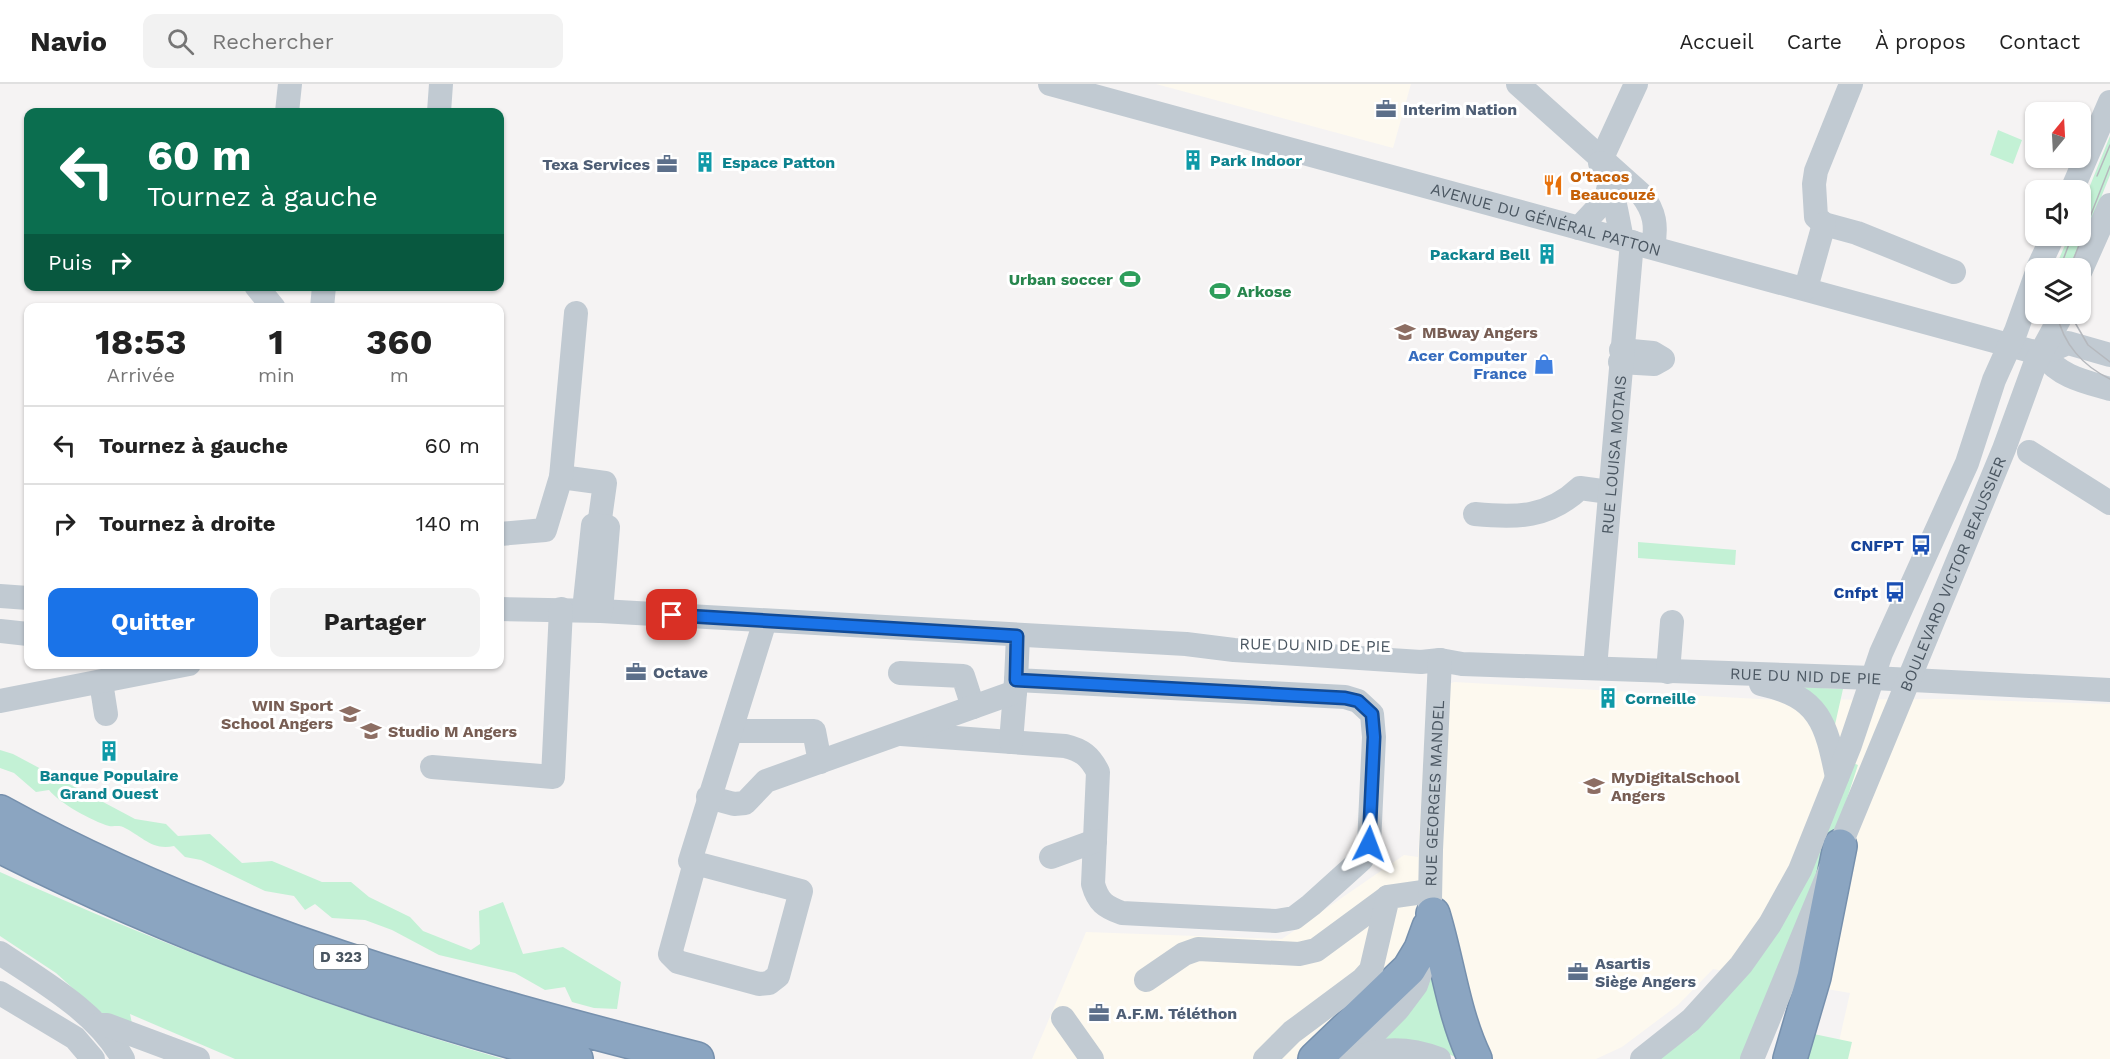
<!DOCTYPE html>
<html lang="fr">
<meta charset="utf-8">
<style>
body{margin:0;font-family:"Work Sans",sans-serif;background:#f2f2f2;color:#222;height:100vh;display:flex;flex-direction:column;font-size:22px;white-space:nowrap}
*{box-sizing:border-box;margin:0}
p{font-size:20px;color:#767676}
.icon{flex:none;width:33px;height:33px;fill:none;stroke:currentColor;stroke-width:2;stroke-linecap:round;stroke-linejoin:round}
.map{position:relative;flex:1;overflow:hidden}
.drawer{position:absolute;left:24px;top:219px;width:480px;height:366px;display:flex;flex-direction:column;background:#fff;border-radius:12px;box-shadow:0 2px 4px #0004}
.drawer>*{flex:none}
.guide{position:absolute;left:24px;top:24px;width:480px;height:183px;border-radius:12px;box-shadow:0 2px 4px #0004;background:#0b6e4f;color:#fff;overflow:hidden}
.needle{width:39px;rotate:18deg}
.tools{position:absolute;left:2025px;top:18px;display:grid;gap:12px}
.tools a{display:grid;place-items:center;width:66px;height:66px;border-radius:12px;background:#fff;box-shadow:0 2px 4px #0004;font-size:30px}
.pin{position:absolute;display:grid;place-items:center;width:51px;height:51px;color:#fff;margin:-26px;border-radius:12px;box-shadow:0 3px 9px #0006}
.me{position:absolute;width:66px;margin:-33px;rotate:3deg;stroke-linejoin:round;filter:drop-shadow(0 0 4px #0008)}
.turn{display:flex;align-items:center;gap:21px;height:126px;padding:0 24px;font-size:27px}
.turn .icon{width:78px;height:78px;stroke-width:2.5}
.turn b{display:block;font-size:42px;line-height:51px}
.then{display:flex;align-items:center;height:57px;padding:0 24px;background:#0003;gap:12px;font-size:22px}
.eta{display:flex;justify-content:space-evenly;align-items:center;height:102px;text-align:center}
.eta b{font-size:36px;font-weight:700;line-height:42px}
.button{display:flex;gap:12px;margin-top:auto;padding:12px 24px}
.button a{flex:1;height:69px;border-radius:12px;background:#1a73e8;color:#fff;font-size:24px;font-weight:700;line-height:69px;text-align:center}
.button a+a{background:#f2f2f2;color:#222}
ul{padding:0;list-style:none}
li{display:flex;align-items:center;gap:18px;height:78px;padding:0 24px;border-top:2px solid #e0e0e0}
li div{flex:1}
li b{display:block;font-size:22px}
li em{font-style:normal}
header{display:flex;align-items:center;gap:36px;box-sizing:border-box;height:84px;padding:0 30px;background:#fff;border-bottom:2px solid #e0e0e0}
header strong{font-size:28px}
nav{display:flex;gap:33px;margin-inline-start:auto;font-size:21px}
.search{width:420px;height:54px;background:#f2f2f2;display:flex;align-items:center;gap:15px;box-sizing:border-box;padding:0 21px;border-radius:12px;color:#767676;font-size:22px}
.map>svg:first-child{display:block}
.commercial{fill:#fdf9ef}
.green{fill:#c3f1d5}
.lines{fill:none;stroke-linecap:round;stroke-linejoin:round}
.highway-casing{stroke:#7690ad;stroke-width:36}
.minor{stroke:#c1cad2;stroke-width:24}
.highway{stroke:#8ba5c1;stroke-width:33}
.tram{stroke:#b5b8bd;stroke-width:1.5}
.route-casing{stroke:#114b97;stroke-width:15}
.route{stroke:#1a73e8;stroke-width:10}
.labels{text-anchor:middle;dominant-baseline:central;stroke-width:6;stroke-linejoin:round;paint-order:stroke}
.shield{fill:#fff;stroke:#808990;stroke-width:1.5}
.shield-label{font-size:15px;font-weight:bold;fill:#4a5661}
.service-label{font-size:16px;font-weight:bold;fill:#4e5e75;stroke:#fff;text-anchor:start}
.culture-label{font-size:16px;font-weight:bold;fill:#0d838f;stroke:#fff;text-anchor:start}
.food-label{font-size:16px;font-weight:bold;fill:#c56008;stroke:#fff;text-anchor:start}
.street-label{font-size:16px;fill:#4a5661;stroke:#fff}
.leisure-label{font-size:16px;font-weight:bold;fill:#27864d;stroke:#fff;text-anchor:end}
.education-label{font-size:16px;font-weight:bold;fill:#785e54;stroke:#fff;text-anchor:start}
.shop-label{font-size:16px;font-weight:bold;fill:#366cbe;stroke:#fff;text-anchor:end}
.transit-label{font-size:16px;font-weight:bold;fill:#164399;stroke:#fff;text-anchor:end}
</style>
<header>
<strong>Navio</strong>
<div class="search"><svg class="icon" aria-label="search" viewBox="0 0 24 24"><circle cx="10" cy="10" r="6"/><path d="M15 15l6 6"/></svg>Rechercher</div>
<nav><a>Accueil</a><a>Carte</a><a>À propos</a><a>Contact</a></nav>
</header>
<div class="map">
<svg width="2110" height="975" viewBox="0 0 2110 975">
<rect width="100%" height="100%" fill="#f5f3f3"/>
<path class="commercial" d="M1156,0H1411L1393,64Z
M1454,598L1777,616L1944,615L2110,620V975H1835L1850,909L1713,885L1678,921L1622,963L1596,975H1483L1447,842L1294,975H1032L1086,848L1282,855L1404,771L1418,773L1427,609Z"/>
<path class="green" d="M1998,46L2022,56L2013,80L1990,71Z
M2110,52V91L2073,184H2055L2069,152H2080L2081,124Z
M1638,458L1736,466L1735,481L1638,474Z
M1799,603L1843,605L1834,645Z
M0,666L13,670L135,735L166,740L178,752L210,750L242,779L272,777L322,798H351L369,813L410,833L423,847L471,866L480,860L479,827L503,818L523,870L563,863L621,898L617,925L594,924L572,918L565,903L545,906L515,889L439,871L392,846L365,836L332,834L315,820L305,826L294,812L265,807L201,776L185,773L174,762C152,767 142,752 123,743C119,741 113,743 109,742C92,737 59,719 49,706L36,708L14,689L0,684Z
M1853,679L1858,681L1835,751L1744,975H1658L1693,950Z
M0,788C164,862 330,925 503,975H235L130,930L133,944L98,927L56,889L0,852Z
M1431,879L1459,975L1439,965L1373,959Z
M1809,949L1852,958L1848,975H1803Z"/>
<g class="lines">
<g class="highway-casing">
<path id="highway" d="M0,728C215,847 461,915 697,975
M0,762C184,855 377,924 576,975
M1433,830C1448,879 1453,929 1475,975
M1315,975L1409,885L1421,865L1429,843
M1790,975L1814,893L1840,762"/>
</g>
<g class="minor">
<path id="s1" d="M1050,0L2042,270C2061,293 2082,297 2110,305"/>
<path d="M1518,0L1642,111C1655,128 1657,142 1653,163"/>
<path d="M1851,0L1816,87L1814,100L1816,133L1824,140L1857,149L1954,188"/>
<path d="M287,28L290,0"/>
<path d="M439,28L441,0"/>
<path d="M1601,76L1636,0"/>
<path d="M1600,79C1614,104 1616,127 1622,155"/>
<path d="M2072,106L2110,18"/>
<path d="M1579,144L1606,115L1610,97"/>
<path d="M2038,184L2053,152"/>
<path d="M2080,188L2110,121"/>
<path d="M256,202L274,224"/>
<path d="M1806,204L1824,140"/>
<path d="M322,224L324,202"/>
<path d="M2042,270L2068,259L2110,271"/>
<path d="M1620,278L1654,280L1663,275L1653,269L1621,266"/>
<path d="M2029,368L2110,419"/>
<path d="M561,393L605,399L599,442"/>
<path d="M1475,430C1517,434 1548,434 1580,404L1609,408"/>
<path d="M500,450L545,446L561,393L576,229"/>
<path d="M0,512L28,514"/>
<path id="s2" d="M500,525L601,527L1186,560L1234,566L1421,578L1440,576L1462,580L1873,594L2110,606"/>
<path d="M584,526L593,441L608,443L601,527"/>
<path d="M0,547L28,550"/>
<path id="s3" d="M1595,584L1632,158"/>
<path d="M1668,588L1672,538"/>
<path d="M900,589L963,592L973,623"/>
<path d="M101,598L106,630"/>
<path d="M1761,600C1820,613 1826,639 1837,693"/>
<path d="M0,617L189,580"/>
<path d="M732,647H814L820,678"/>
<path d="M901,650L1065,662C1082,666 1090,672 1098,688L1093,800C1098,818 1105,823 1122,829L1276,837L1294,834L1311,821L1362,775L1369,760L1374,653L1372,630L1358,617L1345,613L1016,596L1018,552"/>
<path d="M1011,658L1016,596"/>
<path d="M432,683L553,693L561,525"/>
<path d="M708,713L734,720L745,719L766,697L1015,608"/>
<path d="M1051,773L1095,757"/>
<path d="M695,779L670,870L678,878L759,900L769,899L778,892L801,807L695,779L690,777L765,537"/>
<path d="M0,869C43,898 97,928 123,975"/>
<path d="M1146,896L1184,870L1198,865L1299,870L1316,866L1388,813"/>
<path d="M0,909L75,954L93,975"/>
<path d="M1063,934L1092,975"/>
<path d="M98,941H107L198,975"/>
<path d="M1265,975L1292,948L1362,896L1371,886L1388,813L1430,807"/>
<path id="s4" d="M1349,975L1398,925L1416,901L1429,864L1431,766L1440,576"/>
<path d="M1356,975C1383,962 1412,965 1439,975"/>
<path d="M1642,975L1691,936L1741,881L1770,840L1800,786L1850,661L1881,569L1967,379L1994,296L2016,247L2036,191"/>
<path id="s5" d="M1752,975L2004,365L2035,280L2062,230"/>
</g>
<use href="#highway" class="highway"/>
<path class="tram" d="M2097,92L2110,61
M2060,184L2069,160
M2070,184L2110,82
M2057,230C2063,260 2083,282 2110,295
M2070,230L2088,261L2110,278"/>
</g>
<g class="lines">
<g class="route-casing">
<path id="route" d="M672,531L1017,552L1016,596L1345,614L1358,617L1372,630L1374,653L1369,760"/>
</g>
<use href="#route" class="route"/>
</g>
<defs>
<g id="office-bare" transform="scale(1.62)"><path d="M-6-3h4V-5.5h4V-3h4V5H-6ZM-1-4.5V-3h2v-1.5ZM-6 0V1H6V0Z" fill="#5c6f8a" stroke="#fff" stroke-width="2.5" paint-order="stroke"/></g>
<g id="building-bare" transform="scale(1.62)"><path d="M-4-6H4V6H1V3H-1V6H-4ZM-2.5-4.3h1.7v1.8h-1.7ZM.8-4.3h1.7v1.8H.8ZM-2.5-1h1.7V.8h-1.7ZM.8-1h1.7V.8H.8Z" fill="#0f9aa8" stroke="#fff" stroke-width="2.5" paint-order="stroke"/></g>
<g id="restaurant-bare" transform="scale(1.62)"><path d="M-5-6h1v4h1v-4h1v4h1v-4h1v5L-1.5 .5V6h-2V.5L-5-1ZM5-6V6H3V1.5H1.5Q1.5-4 5-6Z" fill="#e8710a" stroke="#fff" stroke-width="2.5" paint-order="stroke"/></g>
<g id="stadium-bare" transform="scale(1.62)"><path d="M0-5a6.5 5 0 1 0 0 10a6.5 5 0 1 0 0-10ZM-3.5-1.8h7v3.6h-7Z" fill="#2e9e5b" stroke="#fff" stroke-width="2.5" paint-order="stroke"/></g>
<g id="university-bare" transform="scale(1.62)"><path d="M0-5L7-2L0 1L-7-2ZM-4 1L0 2.5L4 1V4Q0 6-4 4Z" fill="#8d6e63" stroke="#fff" stroke-width="2.5" paint-order="stroke"/></g>
<g id="shop-bare" transform="scale(1.62)"><path d="M-5-2.5h2.3a2.7 3.5 0 0 1 5.4 0H5L5.5 6h-11ZM-1.5-2.5h3a1.5 2.3 0 0 0-3 0Z" fill="#3f7fe0" stroke="#fff" stroke-width="2.5" paint-order="stroke"/></g>
<g id="bus-bare" transform="scale(1.62)"><path d="M-5-6H5V4H4V6H2V4H-2V6H-4V4H-5ZM-3.5-4V0h7V-4ZM-3.5 1.2v1.5H-2V1.2ZM2 1.2v1.5H3.5V1.2Z" fill="#1a4fb4" stroke="#fff" stroke-width="2.5" paint-order="stroke"/></g>
</defs>
<g fill-rule="evenodd">
<use href="#office-bare" x="1386" y="25"/>
<use href="#building-bare" x="1193" y="76"/>
<use href="#building-bare" x="705" y="78"/>
<use href="#office-bare" x="667" y="80"/>
<use href="#restaurant-bare" x="1553" y="101"/>
<use href="#building-bare" x="1547" y="170"/>
<use href="#stadium-bare" x="1130" y="195"/>
<use href="#stadium-bare" x="1220" y="207"/>
<use href="#university-bare" x="1405" y="248"/>
<use href="#shop-bare" x="1544" y="280"/>
<use href="#bus-bare" x="1921" y="461"/>
<use href="#bus-bare" x="1895" y="508"/>
<use href="#office-bare" x="636" y="588"/>
<use href="#building-bare" x="1608" y="614"/>
<use href="#university-bare" x="350" y="630"/>
<use href="#university-bare" x="371" y="647"/>
<use href="#building-bare" x="109" y="667"/>
<use href="#university-bare" x="1594" y="702"/>
<use href="#office-bare" x="1578" y="888"/>
<use href="#office-bare" x="1099" y="929"/>
</g>
<g class="labels">
<rect class="shield" x="314" y="861" width="54" height="24" rx="4.5"/>
<g class="shield-label">
<text x="341" y="873">D 323</text>
</g>
<g class="service-label">
<text x="1403" y="25">Interim Nation</text>
<text x="650" y="80" text-anchor="end">Texa Services</text>
<text x="653" y="588">Octave</text>
<text x="1595" y="879">Asartis<tspan x="1595" dy="18">Siège Angers</tspan></text>
<text x="1116" y="929">A.F.M. Téléthon</text>
</g>
<g class="culture-label">
<text x="1210" y="76">Park Indoor</text>
<text x="722" y="78">Espace Patton</text>
<text x="1530" y="170" text-anchor="end">Packard Bell</text>
<text x="1625" y="614">Corneille</text>
<text x="109" y="691" text-anchor="middle">Banque Populaire<tspan x="109" dy="18">Grand Ouest</tspan></text>
</g>
<g class="food-label">
<text x="1570" y="92">O'tacos<tspan x="1570" dy="18">Beaucouzé</tspan></text>
</g>
<g class="street-label">
<text stroke="none"><textPath href="#s1" startOffset="514">AVENUE DU GÉNÉRAL PATTON</textPath></text>
<text stroke="none"><textPath href="#s3" startOffset="214">RUE LOUISA MOTAIS</textPath></text>
<text stroke="none"><textPath href="#s5" startOffset="525">BOULEVARD VICTOR BEAUSSIER</textPath></text>
<text transform="translate(1315 561) rotate(1)">RUE DU NID DE PIE</text>
<text stroke="none"><textPath href="#s2" startOffset="1308">RUE DU NID DE PIE</textPath></text>
<text stroke="none"><textPath href="#s4" startOffset="294">RUE GEORGES MANDEL</textPath></text>
</g>
<g class="leisure-label">
<text x="1113" y="195">Urban soccer</text>
<text x="1237" y="207" text-anchor="start">Arkose</text>
</g>
<g class="education-label">
<text x="1422" y="248">MBway Angers</text>
<text x="333" y="621" text-anchor="end">WIN Sport<tspan x="333" dy="18">School Angers</tspan></text>
<text x="388" y="647">Studio M Angers</text>
<text x="1611" y="693">MyDigitalSchool<tspan x="1611" dy="18">Angers</tspan></text>
</g>
<g class="shop-label">
<text x="1527" y="271">Acer Computer<tspan x="1527" dy="18">France</tspan></text>
</g>
<g class="transit-label">
<text x="1904" y="461">CNFPT</text>
<text x="1878" y="508">Cnfpt</text>
</g>
</g>
</svg>
<div class="tools">
<a><svg class="needle" viewBox="-14 -14 28 28"><path d="M0-13l5 13h-10z" fill="#e53935"/><path d="M0 13l5-13h-10z" fill="#767676"/></svg></a>
<a><svg class="icon" aria-label="sound" viewBox="0 0 24 24"><path d="M4 9h4l5-4v14l-5-4H4zM17 9q2 3 0 6"/></svg></a>
<a><svg class="icon" aria-label="layers" viewBox="0 0 24 24"><path d="M12 4l9 5-9 5-9-5zM3 14l9 5 9-5"/></svg></a>
</div>
<div class="pin" style="left:672px;top:531px;background:#d93025"><svg class="icon" aria-label="arrive" viewBox="0 0 24 24"><path d="M6 21V4h12l-3 4 3 4H6"/></svg></div>
<svg class="me" style="left:1369px;top:760px" viewBox="-20 -20 40 40"><path d="M0-17L14 15 0 8-14 15z" fill="#1a73e8" stroke="#fff" stroke-width="4"/></svg>
<div class="guide">
<div class="turn"><svg class="icon" aria-label="left" viewBox="0 0 24 24"><path d="M17 20v-9H6M10 6l-5 5 5 5"/></svg><div><b>60 m</b>Tournez à gauche</div></div>
<div class="then">Puis<svg class="icon" aria-label="right" viewBox="0 0 24 24"><path d="M7 20v-9h11M14 6l5 5-5 5"/></svg></div>
</div>
<section class="drawer">
<div class="eta">
<div><b>18:53</b><p>Arrivée</p></div>
<div><b>1</b><p>min</p></div>
<div><b>360</b><p>m</p></div>
</div>
<ul>
<li><svg class="icon" aria-label="left" viewBox="0 0 24 24"><path d="M17 20v-9H6M10 6l-5 5 5 5"/></svg><div><b>Tournez à gauche</b></div><em>60 m</em></li>
<li><svg class="icon" aria-label="right" viewBox="0 0 24 24"><path d="M7 20v-9h11M14 6l5 5-5 5"/></svg><div><b>Tournez à droite</b></div><em>140 m</em></li>
</ul>
<div class="button"><a>Quitter</a><a>Partager</a></div>
</section>
</div>
